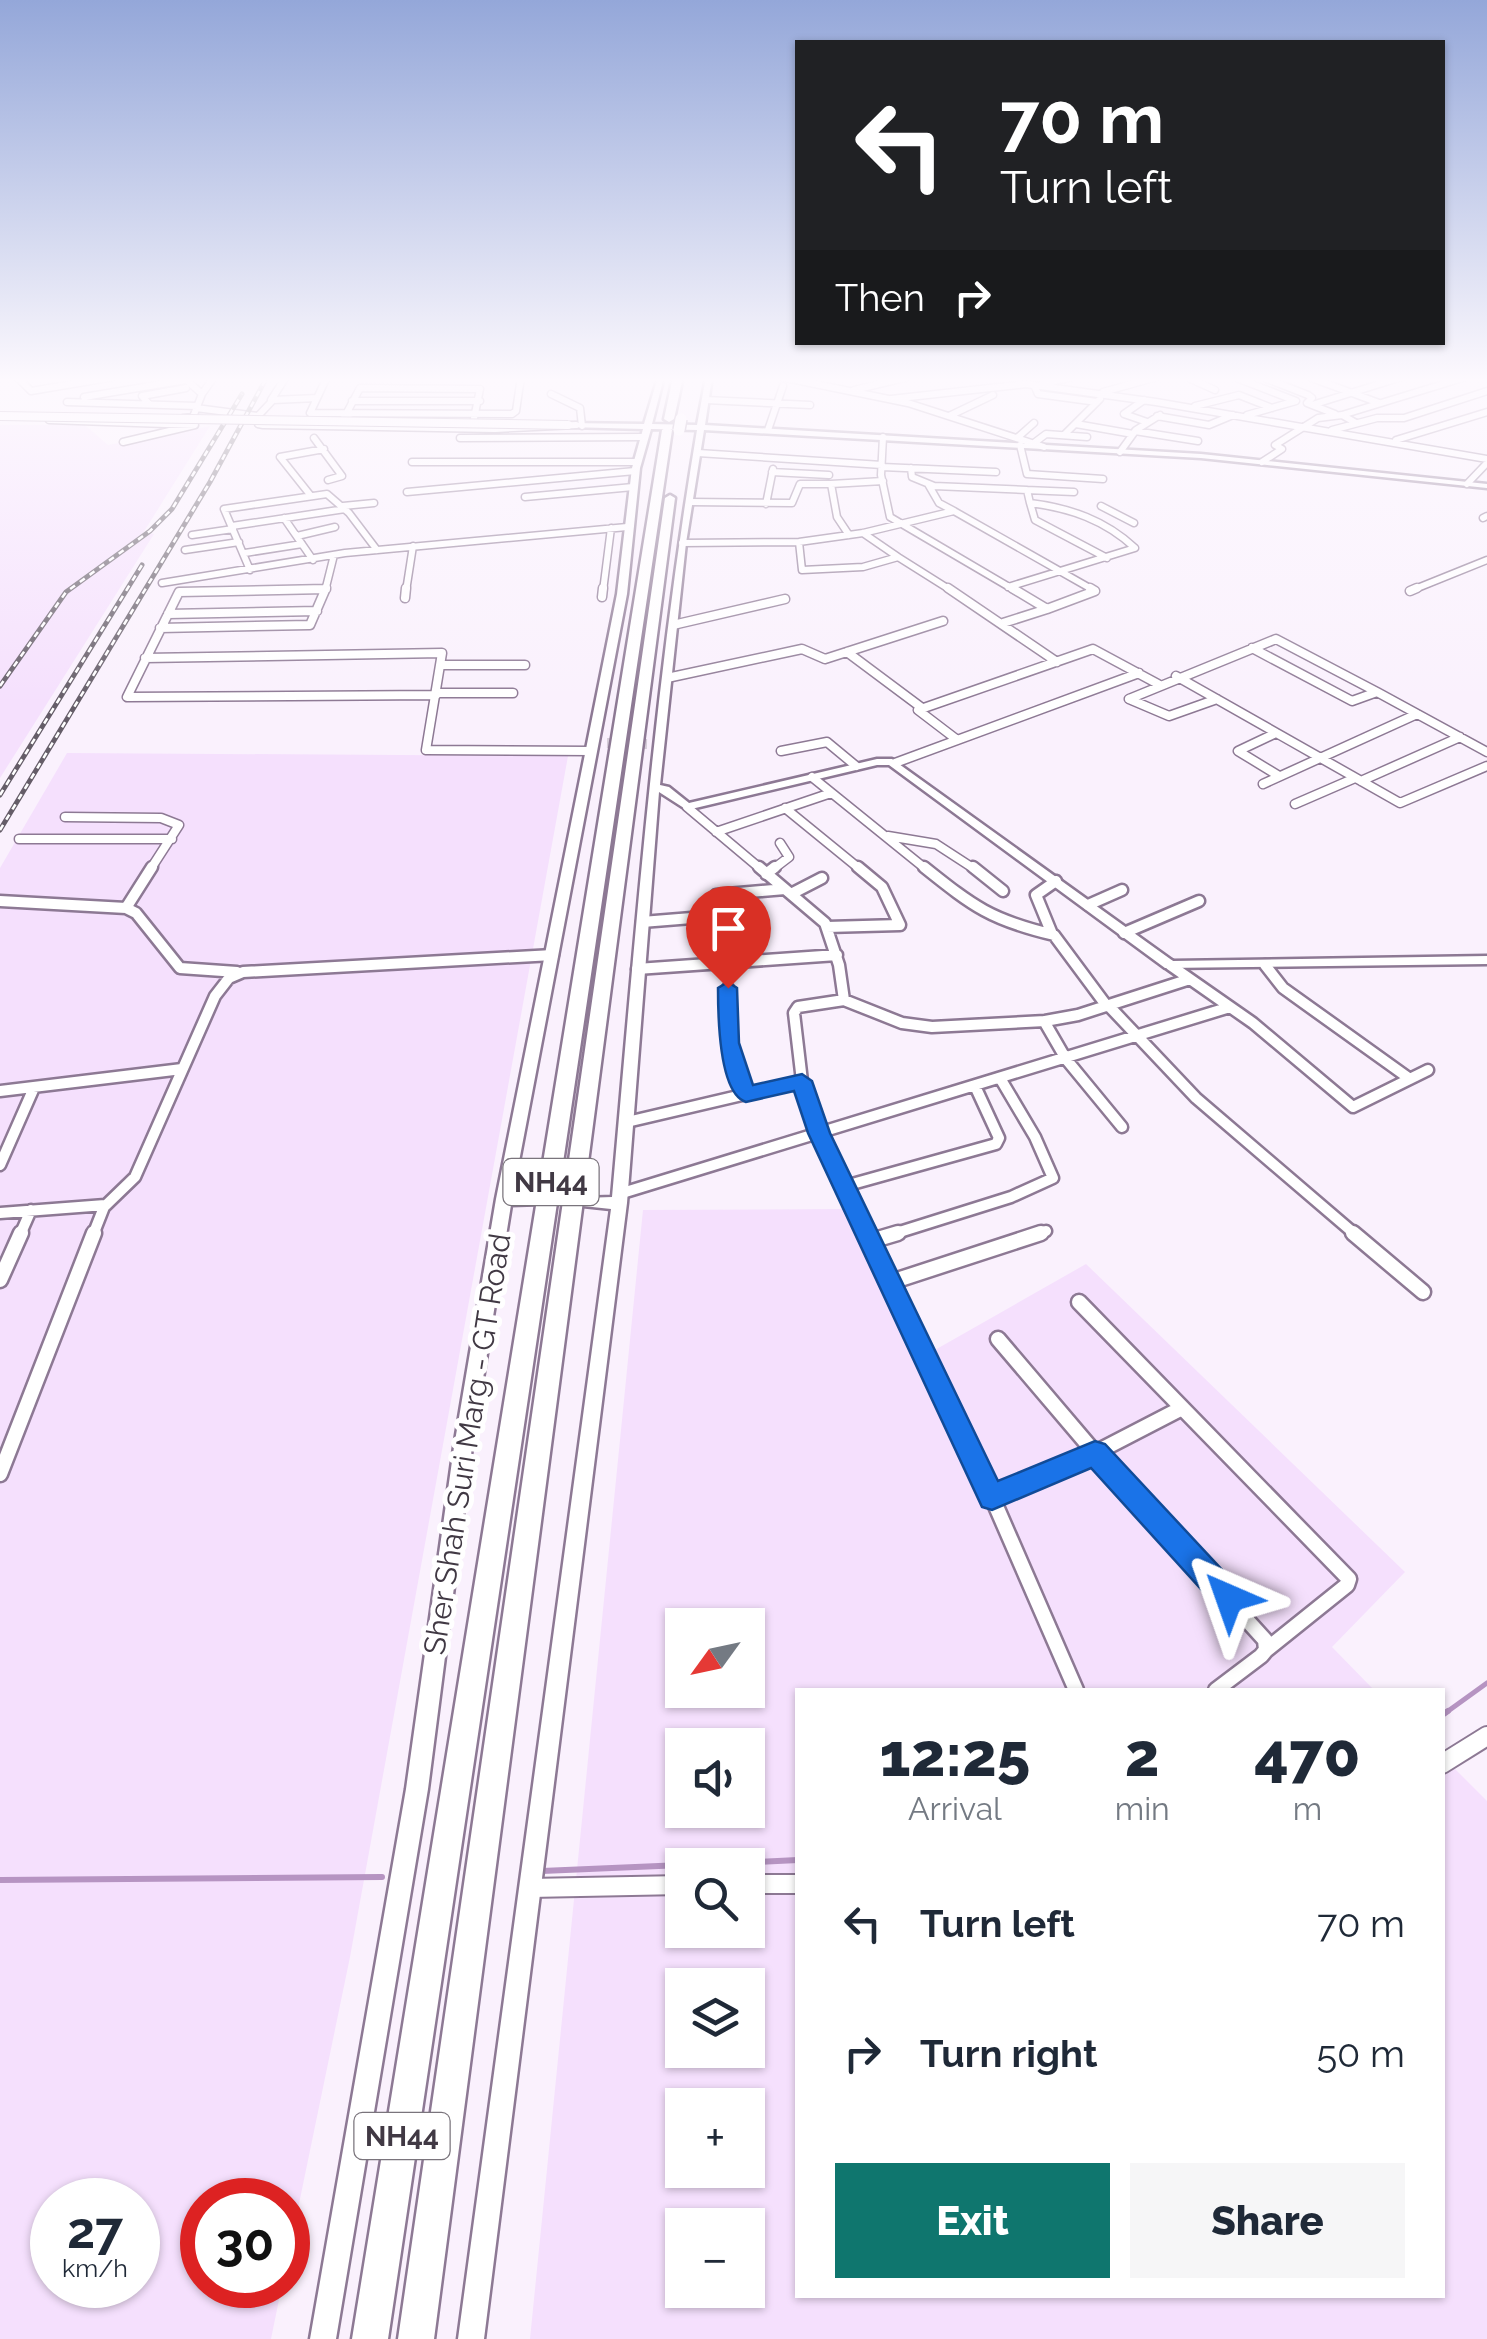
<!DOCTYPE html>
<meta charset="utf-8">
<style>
body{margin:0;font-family:Raleway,sans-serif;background:#f6f6f7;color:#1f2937;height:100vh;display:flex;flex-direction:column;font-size:38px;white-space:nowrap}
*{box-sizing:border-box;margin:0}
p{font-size:32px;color:#747a83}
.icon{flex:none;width:55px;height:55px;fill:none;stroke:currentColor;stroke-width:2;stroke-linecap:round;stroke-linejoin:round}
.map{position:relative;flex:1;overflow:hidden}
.panel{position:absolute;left:795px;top:1688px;width:650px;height:610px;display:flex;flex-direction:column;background:#fff;border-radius:0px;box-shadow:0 2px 8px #0004}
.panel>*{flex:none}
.banner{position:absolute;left:795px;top:40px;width:650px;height:305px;border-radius:0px;box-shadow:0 2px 8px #0004;background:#202124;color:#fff;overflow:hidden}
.needle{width:65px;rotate:237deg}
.fabs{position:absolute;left:665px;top:1608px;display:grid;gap:20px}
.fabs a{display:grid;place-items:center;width:100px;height:100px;border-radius:0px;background:#fff;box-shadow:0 2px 8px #0004;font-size:50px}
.speed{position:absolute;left:30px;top:2178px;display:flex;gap:20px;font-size:50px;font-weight:700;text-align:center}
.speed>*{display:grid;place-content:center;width:130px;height:130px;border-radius:50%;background:#fff;box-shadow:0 2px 8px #0004;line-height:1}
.speed small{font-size:25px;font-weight:400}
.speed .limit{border:15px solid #d22;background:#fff;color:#111}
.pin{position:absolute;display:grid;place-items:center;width:85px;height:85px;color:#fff;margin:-102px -42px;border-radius:50% 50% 50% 0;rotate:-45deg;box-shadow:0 0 10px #0007}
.pin .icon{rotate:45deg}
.me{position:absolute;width:110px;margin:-55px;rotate:317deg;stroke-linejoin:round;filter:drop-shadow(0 0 8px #0008)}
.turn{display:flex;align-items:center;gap:35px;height:210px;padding:0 40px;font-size:45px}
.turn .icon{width:130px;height:130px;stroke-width:2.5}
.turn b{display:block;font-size:70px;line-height:85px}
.then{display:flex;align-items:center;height:95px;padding:0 40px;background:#0003;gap:20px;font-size:38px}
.eta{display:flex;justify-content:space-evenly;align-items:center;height:170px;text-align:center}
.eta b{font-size:60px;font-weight:800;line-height:70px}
.button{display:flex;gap:20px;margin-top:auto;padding:20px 40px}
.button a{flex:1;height:115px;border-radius:0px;background:#0f766e;color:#fff;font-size:40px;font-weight:800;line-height:115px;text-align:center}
.button a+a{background:#f6f6f7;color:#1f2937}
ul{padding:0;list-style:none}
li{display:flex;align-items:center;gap:30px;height:130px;padding:0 40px}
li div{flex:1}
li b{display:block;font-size:38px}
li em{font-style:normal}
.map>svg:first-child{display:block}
.built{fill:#f5e0fd;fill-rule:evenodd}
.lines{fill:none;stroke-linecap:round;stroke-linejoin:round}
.stream-far1{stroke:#b694c2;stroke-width:5}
.stream{stroke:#b694c2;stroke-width:6}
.secondary-tunnel{stroke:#d5ccd8;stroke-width:10;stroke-dasharray:10 5;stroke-linecap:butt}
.street-far4-casing{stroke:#8d7994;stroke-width:9}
.street-far3-casing{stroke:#8d7994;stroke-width:11}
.street-far2-casing{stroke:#8d7994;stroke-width:15}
.street-far1-casing{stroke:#8d7994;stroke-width:19}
.street-casing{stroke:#8d7994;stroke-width:22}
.secondary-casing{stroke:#8d7994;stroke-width:5}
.highway-casing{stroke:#8d7994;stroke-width:5}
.street-far4{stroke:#fff;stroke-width:6}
.street-far3{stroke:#fff;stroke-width:8}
.street-far2{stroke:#fff;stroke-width:10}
.street-far1{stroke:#fff;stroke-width:14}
.street{stroke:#fff;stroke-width:18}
.secondary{fill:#fff;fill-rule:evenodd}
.highway{fill:#fff;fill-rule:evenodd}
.rail-casing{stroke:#655d68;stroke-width:5}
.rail{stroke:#fff;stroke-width:2.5;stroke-dasharray:6;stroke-linecap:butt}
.secondary-bridge-casing{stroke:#8d7994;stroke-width:10;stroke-linecap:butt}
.highway-bridge-casing{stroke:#8d7994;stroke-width:14;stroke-linecap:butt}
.secondary-bridge{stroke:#fff;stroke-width:8}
.highway-bridge{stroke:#fff;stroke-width:11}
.route{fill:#1a73e8;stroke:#114b97;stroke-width:2.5}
.labels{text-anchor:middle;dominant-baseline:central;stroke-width:10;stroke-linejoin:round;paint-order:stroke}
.shield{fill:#fff;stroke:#7a747c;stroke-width:2.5}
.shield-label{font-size:28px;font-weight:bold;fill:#413944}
.street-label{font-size:30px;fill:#413944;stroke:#fff}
</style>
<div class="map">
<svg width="1487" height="2339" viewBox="0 0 1487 2339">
<rect width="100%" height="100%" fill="#faf1fd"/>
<path class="built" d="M0,425H85L108,445L210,426L143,533L154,534L0,778Z
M67,753L568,756L350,1957L288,2257V2200H202V2285H282L271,2339H0V868ZM52,2200H138V2285H52Z
M843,1209L919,1359L1086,1264L1405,1572L1332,1647L1374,1690H798V2295H1442L1443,1757L1487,1801V2339H530L643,1210ZM682,1625H748V1690H682ZM682,1745H748V1810H682ZM682,1865H748V1930H682ZM682,1985H748V2050H682ZM682,2105H748V2170H682ZM682,2225H748V2290H682Z"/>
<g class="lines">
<path class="stream-far1" d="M1444,1714L1487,1683"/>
<path class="stream" d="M1442,1715L1448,1711
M688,1865L798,1860
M542,1871L682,1865
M0,1880L382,1877"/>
<path class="secondary-tunnel" d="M607,743L647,744"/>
<g class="street-far4-casing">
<path id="street-far4" d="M17,377L31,391L114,377
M183,377L202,394L193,417L183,418
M327,377L310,413L512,414L516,411L521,377
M781,377L908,403L1044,447
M1186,377L1215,390
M1234,377L1296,401L1247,415
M1262,377L1308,395L1312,398L1307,403L1335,414
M1309,377L1379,403
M1042,384L1072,377
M1034,385L1038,394L1097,402
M854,390L908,377
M1103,392L1157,377
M202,394L214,377
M551,394L580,408L582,426
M84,397L186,380
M891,399L1026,384L1156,402L1487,459
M271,400L286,377
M706,400L810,405
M1144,400L1124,414L1147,422
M352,401H480
M67,402L197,406
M149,404L142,396L186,388
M1312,405L1402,377
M1195,406L1239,395L1272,408
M196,408L258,416L273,400L317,398
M256,416L258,424L263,425L495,429L576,425
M949,416L993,395
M1157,416L1209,425L1233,415
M49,420L195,425L123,442
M357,421L344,418L360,388L480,389L473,423
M1356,423L1342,415L1466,377
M1076,424L1133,434
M768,430L783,386
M1332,430L1377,418H1404L1487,391
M1135,431L1198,441
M1064,435L1100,399
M883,437L881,475L890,517L1016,591
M314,438L342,476L328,480
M460,438L644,437
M1017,438L1034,423
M1396,440L1487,412
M1034,443L1046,434L1087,437
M1020,445L1027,474L1103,479
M1120,452L1136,430L1160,415
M698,453L882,465
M412,462H637
M1262,462L1282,449L1275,445L1318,418L1342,415
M882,467L996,472
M911,468L912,477L934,486L1027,490L1030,503C1070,508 1105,520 1135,548L1008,587
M772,472L829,475
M928,484L939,503L954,511
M1467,484L1487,463
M1026,490L1074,492
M407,492L635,471
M311,496L280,457L324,449
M525,497L633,487
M689,502L792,503L800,484H831
M1030,503L1035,520L1107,558
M766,504L773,469
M343,506L374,503
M1101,506L1134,523
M284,518L313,560
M1483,518L1487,516
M232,526L345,509
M192,535L233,529
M849,535L837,517L831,484L883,481
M297,536L335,527
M799,542L802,570L863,567L898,557L863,533
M682,543L799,542L863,533L954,511L1095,591
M185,550L239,542
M245,553L302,544
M898,557L952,591
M250,570L224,509L327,494L349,513L377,550
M162,583L345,553L627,527
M237,591L326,589
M325,591L334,555
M406,591L413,546
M603,591L611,528
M1410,591L1487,560"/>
</g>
<g class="street-far3-casing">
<path id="street-far3" d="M948,588L1057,662
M326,589L179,592L127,697L436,695
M1410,591L1417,588
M602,597L603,588
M405,598L406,588
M1047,609L1095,591L1090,588
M168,614L317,611
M1003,623L1047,609L1012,588
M673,625L785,599
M160,628L310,625L326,588
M1252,648L1352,701L1377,692L1487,752
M847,652L922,708
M145,658L442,653L426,750L591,751
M442,665H525
M1176,676L1400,803L1487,766
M667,678L802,649L825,659L943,621
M437,693H513
M1129,699L1276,639L1377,692
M1129,699L1169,716L1217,699
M1276,733L1238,751L1279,776
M956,739L918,710L1093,649L1158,684
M781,751L827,742L856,766
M895,763L1139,673
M812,777L927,870
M1361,781L1460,737
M1263,784L1417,714
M1295,804L1355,778
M687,807L762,870
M785,808L861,870
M65,817L161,818L179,825L150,870
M716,832L831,793
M888,836L936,844L976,870
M19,839H172
M772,870L789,857L780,843"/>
</g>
<g class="street-far2-casing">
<path id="street-far2" d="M759,867L825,923L839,965L844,1000
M924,867C974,907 991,920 1054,935L1106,1005
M973,867L1003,891
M766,874L775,867
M791,894L822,878
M716,895L785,889
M0,901L126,908L136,913L180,968L237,972
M1088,905L1122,890
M126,908L152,867
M642,922L729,915
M827,927L900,925L882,887L858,867
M1124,933L1199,901
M1052,934L1036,895L1056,881
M1170,965L1253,1023L1353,1107L1428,1070
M1265,965L1283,988L1410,1079
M637,969L837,955
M728,988L729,1043L746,1094
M1108,1005L1196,1098L1356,1235
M1044,1021L1066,1059L1122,1127
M0,1091L182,1069
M627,1122L802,1081
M0,1165L33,1090
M845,1186L996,1144L999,1138L975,1086
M619,1194L1230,1007
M0,1213L105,1205
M20,1235L31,1210
M93,1235L104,1207L135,1177L215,996L229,978L243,972L553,955
M868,1235L819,1133L802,1081L794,1013L798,1007L844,1000L902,1023L932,1027L1045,1021L1078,1015L1190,979
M890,1235L1011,1197L1053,1178L1035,1137L1000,1078
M1034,1235L1046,1231"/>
</g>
<g class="street-far1-casing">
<path id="street-far1" d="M866,1233L992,1497L1076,1690
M1353,1233L1423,1292
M871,1241L898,1233
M0,1280L21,1233
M891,1282L1041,1233
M1079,1302L1349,1579L1347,1585L1266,1650
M998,1339L1095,1453L1265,1640L1266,1650L1261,1656L1216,1690
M0,1474L94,1233
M992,1497L1095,1453L1182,1408"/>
</g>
<g class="street-casing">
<path id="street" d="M1442,1764L1487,1736
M748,1884H798
M530,1888L682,1885"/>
</g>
<g class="secondary-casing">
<path id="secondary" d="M658,377H664L652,424L697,425L706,377H712L705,425L1201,454L1487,484V488L1201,458L704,430L686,543L660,785L669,787L689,803L877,759H892L1173,961L1487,956V964L1165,968L889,765H877L687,810L659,792L627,1203L484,2339H458L611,1209L583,1206L580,1202L583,1198L612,1197C635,940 654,684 697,430L651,429L640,468L627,594L513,1193L543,1196L546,1200L543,1204L511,1205L472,1447L428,1789L336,2339H310L406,1789L454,1447L496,1199L617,594L632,468L643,429L568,427L564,425L568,423L644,424Z"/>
</g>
<g class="highway-casing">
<path id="highway" d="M673,377H683L674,419L669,422L664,419Z
M667,427L672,430L388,2339H352L662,430Z
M670,495L675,498L434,2339H398L665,498Z"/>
</g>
<use href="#street-far4" class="street-far4"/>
<use href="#street-far3" class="street-far3"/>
<use href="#street-far2" class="street-far2"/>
<use href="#street-far1" class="street-far1"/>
<use href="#street" class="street"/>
<use href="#secondary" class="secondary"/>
<use href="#highway" class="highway"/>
<g class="rail-casing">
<path id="rail" d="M0,686L66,592L150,531L172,509L242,394
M0,795L142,565
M0,830L210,482L267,377"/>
</g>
<use href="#rail" class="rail"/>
<g class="secondary-bridge-casing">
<path id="secondary-bridge" d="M0,416L568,425"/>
</g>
<g class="highway-bridge-casing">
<path id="highway-bridge" d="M679,430L681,419"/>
</g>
<use href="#secondary-bridge" class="secondary-bridge"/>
<use href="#highway-bridge" class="highway-bridge"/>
</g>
<linearGradient id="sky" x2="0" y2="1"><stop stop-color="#94a7d9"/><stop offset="0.54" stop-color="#fdf9fe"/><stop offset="1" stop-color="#fdf9fe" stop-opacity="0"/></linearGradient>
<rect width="1487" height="704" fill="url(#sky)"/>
<path class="route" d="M728,982L737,988L739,1043L753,1085L802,1074L812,1081L830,1133L998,1481L1095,1441L1105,1444L1239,1588L1244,1598L1239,1609L1229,1613L1219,1609L1091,1468L992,1510L982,1507L808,1133L794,1091L746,1102C718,1093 718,1013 718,988Z"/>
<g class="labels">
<g class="shield">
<rect x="503.5" y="1159" width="95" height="46" rx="8"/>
<rect x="354.5" y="2113" width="95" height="46" rx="8"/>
</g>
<g class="shield-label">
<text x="551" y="1182">NH44</text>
<text x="402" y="2136">NH44</text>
</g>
<g class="street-label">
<text transform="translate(467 1444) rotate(-81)">Sher Shah Suri Marg - GT Road</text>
</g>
</g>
</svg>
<div class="fabs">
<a><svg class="needle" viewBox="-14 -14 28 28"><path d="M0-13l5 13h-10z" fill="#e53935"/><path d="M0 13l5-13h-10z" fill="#747a83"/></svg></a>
<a><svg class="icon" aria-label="sound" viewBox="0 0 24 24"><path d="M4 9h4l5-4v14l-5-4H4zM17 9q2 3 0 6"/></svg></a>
<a><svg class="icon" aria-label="search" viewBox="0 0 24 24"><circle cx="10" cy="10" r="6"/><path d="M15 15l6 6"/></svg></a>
<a><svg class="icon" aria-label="layers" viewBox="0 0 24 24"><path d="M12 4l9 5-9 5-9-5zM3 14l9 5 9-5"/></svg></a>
<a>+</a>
<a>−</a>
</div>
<div class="speed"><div>27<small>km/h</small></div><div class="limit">30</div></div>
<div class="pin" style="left:728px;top:988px;background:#d93025"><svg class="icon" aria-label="arrive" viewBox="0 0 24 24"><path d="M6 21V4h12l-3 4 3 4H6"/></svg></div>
<svg class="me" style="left:1229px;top:1598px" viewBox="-20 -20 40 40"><path d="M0-17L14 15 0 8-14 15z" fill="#1a73e8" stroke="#fff" stroke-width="4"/></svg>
<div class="banner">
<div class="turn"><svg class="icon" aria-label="left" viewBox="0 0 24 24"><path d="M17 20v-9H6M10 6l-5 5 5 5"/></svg><div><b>70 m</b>Turn left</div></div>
<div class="then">Then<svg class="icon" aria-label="right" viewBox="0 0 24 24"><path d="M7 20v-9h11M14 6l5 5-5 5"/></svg></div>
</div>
<section class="panel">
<div class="eta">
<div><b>12:25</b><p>Arrival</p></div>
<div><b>2</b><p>min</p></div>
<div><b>470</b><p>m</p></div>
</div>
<ul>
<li><svg class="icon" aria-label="left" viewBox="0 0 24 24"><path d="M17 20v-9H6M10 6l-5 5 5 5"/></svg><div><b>Turn left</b></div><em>70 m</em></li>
<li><svg class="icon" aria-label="right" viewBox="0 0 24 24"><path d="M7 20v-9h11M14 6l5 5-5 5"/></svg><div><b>Turn right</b></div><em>50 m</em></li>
</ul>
<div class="button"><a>Exit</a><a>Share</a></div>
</section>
</div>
